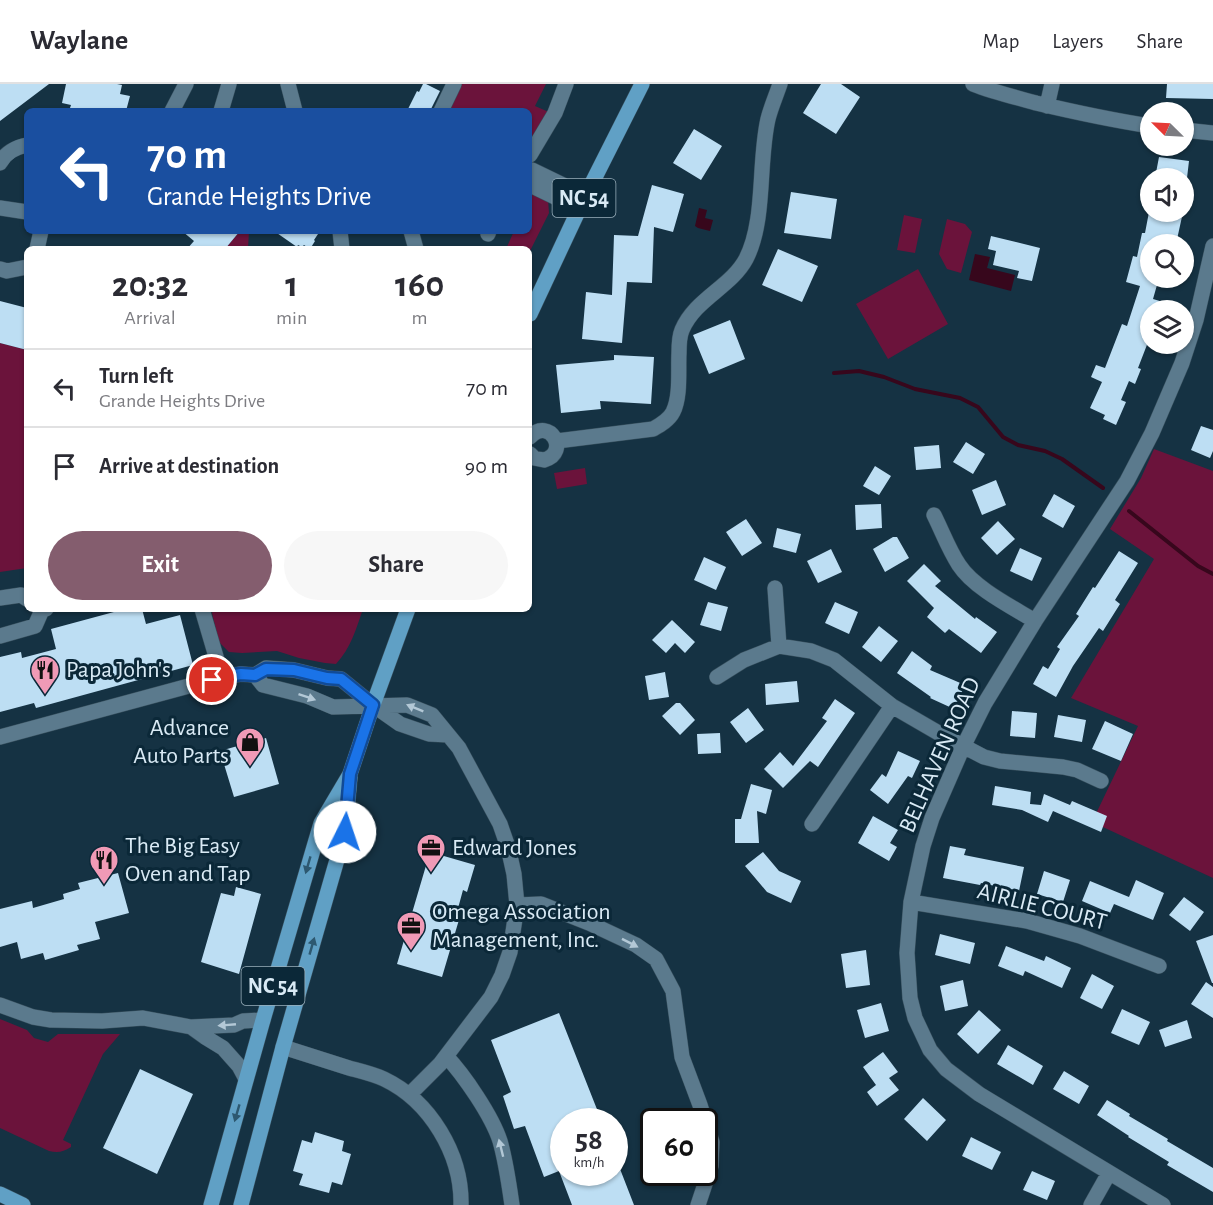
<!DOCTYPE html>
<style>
body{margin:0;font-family:"Alegreya Sans",sans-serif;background:#f7f7f7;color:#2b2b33;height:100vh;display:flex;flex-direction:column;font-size:22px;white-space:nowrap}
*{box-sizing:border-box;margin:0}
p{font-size:20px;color:#7c7c81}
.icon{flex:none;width:33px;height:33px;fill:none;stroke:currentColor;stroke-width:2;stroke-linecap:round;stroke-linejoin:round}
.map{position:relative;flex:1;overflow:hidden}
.details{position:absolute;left:24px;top:162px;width:508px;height:366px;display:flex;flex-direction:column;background:#fff;border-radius:9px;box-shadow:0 2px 4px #0004}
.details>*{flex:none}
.guide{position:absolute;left:24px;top:24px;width:508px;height:126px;border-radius:9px;box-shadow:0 2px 4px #0004;background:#1a4fa0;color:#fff;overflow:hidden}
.needle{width:39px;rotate:294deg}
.tools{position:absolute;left:1140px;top:18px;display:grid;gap:12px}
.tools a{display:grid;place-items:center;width:54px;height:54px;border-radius:50%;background:#fff;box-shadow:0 2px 4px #0004;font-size:30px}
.speed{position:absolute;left:550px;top:1024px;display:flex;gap:12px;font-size:30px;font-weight:700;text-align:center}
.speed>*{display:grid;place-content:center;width:78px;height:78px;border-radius:50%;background:#fff;box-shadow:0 2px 4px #0004;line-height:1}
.speed small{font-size:15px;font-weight:400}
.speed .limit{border:3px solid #111;border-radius:9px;background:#fff;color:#111}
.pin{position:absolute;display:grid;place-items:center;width:51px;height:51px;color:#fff;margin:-26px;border:3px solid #fff;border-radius:50%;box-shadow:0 2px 6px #0007}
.me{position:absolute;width:66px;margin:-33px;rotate:4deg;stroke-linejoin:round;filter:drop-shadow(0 0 4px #0008)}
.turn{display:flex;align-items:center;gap:21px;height:126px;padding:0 24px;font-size:27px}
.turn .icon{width:78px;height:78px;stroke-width:2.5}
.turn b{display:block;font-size:42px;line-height:51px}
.eta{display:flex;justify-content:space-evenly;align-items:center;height:102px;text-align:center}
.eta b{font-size:36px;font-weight:700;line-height:42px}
.primary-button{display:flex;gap:12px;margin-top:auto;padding:12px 24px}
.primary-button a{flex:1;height:69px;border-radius:36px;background:#845d6e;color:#fff;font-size:24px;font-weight:700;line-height:69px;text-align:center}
.primary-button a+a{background:#f7f7f7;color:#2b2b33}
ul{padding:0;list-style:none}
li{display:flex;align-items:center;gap:18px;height:78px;padding:0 24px;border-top:2px solid #e1e1e2}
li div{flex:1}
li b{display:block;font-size:22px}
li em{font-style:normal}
header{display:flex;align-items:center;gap:36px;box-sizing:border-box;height:84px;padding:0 30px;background:#fff;border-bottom:2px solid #e1e1e2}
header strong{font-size:28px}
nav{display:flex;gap:33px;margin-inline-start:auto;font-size:21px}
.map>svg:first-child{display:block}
.green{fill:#6b133b}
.water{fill:#37071c}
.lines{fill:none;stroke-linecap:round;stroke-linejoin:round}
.stream{stroke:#37071c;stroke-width:4}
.building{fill:#bddef3}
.minor-casing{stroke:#38505e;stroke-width:16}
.major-casing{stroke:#38505e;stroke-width:16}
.minor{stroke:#5b7a8d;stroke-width:15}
.major{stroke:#60a0c5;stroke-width:15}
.oneway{fill:#b3c8d6}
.oneway2{fill:#2d5870}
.route-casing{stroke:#114b97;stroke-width:15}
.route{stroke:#1a73e8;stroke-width:10}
.labels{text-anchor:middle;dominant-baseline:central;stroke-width:6;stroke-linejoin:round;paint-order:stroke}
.shield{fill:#0b2838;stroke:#9bb0bc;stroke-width:1.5}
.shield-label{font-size:22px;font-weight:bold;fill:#d9eaf5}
.poi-label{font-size:24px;fill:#d9eaf5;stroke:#0b2838;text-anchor:start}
.street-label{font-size:24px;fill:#d9eaf5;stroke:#0b2838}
</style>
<header>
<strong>Waylane</strong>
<nav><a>Map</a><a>Layers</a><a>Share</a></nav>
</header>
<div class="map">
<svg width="1213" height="1121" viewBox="0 0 1213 1121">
<rect width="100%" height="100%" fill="#153243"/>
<path class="green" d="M453,0H546L535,22L551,29L530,60V27H445Z
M530,105L548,115L549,129L530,167V165H506L514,147H530Z
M904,131L922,135L915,169L897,166Z
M947,135L965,140L972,148L961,189L947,185L939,170Z
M240,147H249L248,165H225Z
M918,185L948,240L888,275L856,220Z
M0,259L27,266V484L0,488Z
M1154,365L1213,387V794L1092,738L1138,642L1071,614L1154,475L1110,445L1141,394Z
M585,384L587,400L557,405L554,389Z
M214,525H363C356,545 351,564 336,580L325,579L299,574L277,567L242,569L229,568L219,558L212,529Z
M0,935L27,946L34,954L48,958L58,950H120L103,970L63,1056L71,1060V1063C63,1068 58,1069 49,1067L0,1044Z"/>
<path class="water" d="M699,124L707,126L705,134L713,136L710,147L698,144L695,142Z
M975,170L990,173L987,184L1015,191L1011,207L969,196Z"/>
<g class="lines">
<path class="stream" d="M834,289L859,287L884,293L915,305L960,314L978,323L1003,353L1018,361L1045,367L1062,375L1103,404
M1129,427L1198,482L1213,490"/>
</g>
<path class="building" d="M0,0H49L0,37Z
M66,0H117L122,1L120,10L130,12L126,27H69L71,21L62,19Z
M423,0H426L440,7L430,27H407L417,7L419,8Z
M821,0H841L860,13L836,50L803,29Z
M1167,0H1213V15L1166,14Z
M694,45L722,62L701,96L673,79Z
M1159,73L1189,77L1187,94H1155Z
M652,101L684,110L673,148L654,143L652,199L627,198L622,259L582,255L586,208L612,211L614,151L638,152Z
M791,108L837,115L831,155L784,149Z
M1149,128H1183L1176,160H1150V194H1159L1153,215L1163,218L1160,226H1150V253L1138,284L1141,285L1135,300L1129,297L1121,316L1126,318L1116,341L1103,335L1105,331L1090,324L1102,298L1091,293L1096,281L1105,284L1122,240L1127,242L1140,202L1126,198L1133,172L1137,173L1142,149H1145Z
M182,147H240L225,165H187L194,157Z
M274,147H320L314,156L315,157L310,165L304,161L302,163L298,161L297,163Z
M991,152L1040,164L1032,197L1017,194L1019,187L993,181L996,167L988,165Z
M778,165L818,182L802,218L762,201Z
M0,217L27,224V266L0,259Z
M730,236L745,275L709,290L693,251Z
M614,271L654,273L651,320L600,317L601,325L561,329L556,281L614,276Z
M1201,342L1213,346V367L1210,374L1191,366Z
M966,358L985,370L973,390L953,378Z
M939,361L941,384L916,386L914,363Z
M875,382L891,392L879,411L863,402Z
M996,396L1006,421L982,431L972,406Z
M1054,410L1075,422L1063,444L1042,432Z
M881,420L882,444L856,446L855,421Z
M746,435L762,459L742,472L726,448Z
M998,437L1015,455L997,471L981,454Z
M777,444L801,450L796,469L773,463Z
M893,453H897L909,474L885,488L873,465Z
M1020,464L1042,474L1032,497L1010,487Z
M831,465L842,488L818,499L807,477Z
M1119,467L1138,479L1115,516L1120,520L1103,547L1099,544L1073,582L1056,613L1033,600L1043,582L1048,585L1060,565L1057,563L1079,532L1076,530L1093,503L1095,504Z
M704,473L726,483L716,506L694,496Z
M924,480L941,497L935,502L975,535L976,533L997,548L981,569L949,545L945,549L927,533L934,524L907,497Z
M708,518L728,523L721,547L700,541Z
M835,518L858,528L849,550L825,539Z
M125,525H142L146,540L180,531L193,581L36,624L34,619L0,628V573L21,568L22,574L56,565L51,545Z
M672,536L695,558L685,569L675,559L666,569L652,556Z
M879,542L898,557L881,578L862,563Z
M912,567L932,582L930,586L965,601L954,625L930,614L931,613L897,589Z
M665,588L669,613L649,616L645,592Z
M797,597L799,618L766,621L765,600Z
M835,615L855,629L818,683L810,677L783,704L764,685L780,668L793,682L827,637L822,634Z
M676,619H680L695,636L680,651L662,632Z
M748,624L764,646L746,659L730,638Z
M1012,627L1037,629L1035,654L1010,652Z
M1058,631L1086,636L1082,658L1054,653Z
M1105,637L1133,650L1121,677L1092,665Z
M720,649L721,669L698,670L697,650Z
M266,654L279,700L234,713L220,667Z
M898,667L920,677L912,694L908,692L888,720L870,706L882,690L886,693Z
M751,700L772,706L766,730L757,727L759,759H735V735H741Z
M995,702L1031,708L1030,720L1041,721L1044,710L1070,721L1072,717L1107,732L1101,748L1053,727L1048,738L1022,726L992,721Z
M873,732L898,746L890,759L897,763L889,777L858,759Z
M950,762L966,765L964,771L1024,783L1019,807L981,799L980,801L943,794Z
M430,768L475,781L467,808L463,806L457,828L461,829L442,893L397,880Z
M763,768L779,787L801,797L791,819L767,808L745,782Z
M1044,787L1070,796L1063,818L1037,810Z
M118,789L129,829L95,838L100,855L77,861L79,866L45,876L43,869L21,875L17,858L0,863V825L32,817L33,824L64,815L63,810L80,805L78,799Z
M1136,796L1164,809L1153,836L1114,820L1110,829L1082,817L1090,797L1129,813Z
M236,803L261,810L239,890L201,878L221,809L234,812Z
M1184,813L1204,828L1190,847L1169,831Z
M940,850L975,859L970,880L935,871Z
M1213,851V899H1212L1196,857Z
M1006,862L1044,877L1046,872L1071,884L1062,904L1025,887L1023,892L998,882Z
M866,866L870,901L846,904L841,870Z
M1092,890L1114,902L1102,925L1080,914Z
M963,896L968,922L945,927L940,902Z
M1206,898L1213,903V934L1191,920Z
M881,919L889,947L865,954L857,926Z
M1122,925L1150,938L1139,961L1111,949Z
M979,926L1001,946L978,970L957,950Z
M559,929L602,1038H564V1089H615V1072L634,1121H572L559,1087L544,1093L525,1042L514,1045L503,1012L511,1008L491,956Z
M1187,936L1192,954L1165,963L1159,946Z
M1008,961L1043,982L1033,1001L997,980Z
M883,968L898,988L889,994L899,1006L877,1022L867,1008L876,1001L863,983Z
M140,985L193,1010L157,1090L103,1064Z
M1064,987L1089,1002L1079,1020L1053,1005Z
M923,1014L946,1036L927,1057L904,1035Z
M1107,1016L1130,1030L1129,1032L1168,1055L1167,1057L1213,1084V1108L1167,1081L1169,1078L1128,1053L1129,1052L1097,1031Z
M315,1048L344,1057L342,1067L351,1070L342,1101L332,1098L329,1109L299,1101L303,1090L293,1087L302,1056L312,1059Z
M971,1053L1001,1068L992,1086L962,1072Z
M1032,1087L1055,1097L1047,1116L1023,1106Z"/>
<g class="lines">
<g class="minor-casing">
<path id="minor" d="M288,0L295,27
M973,0C993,8 1015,13 1036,19C1074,28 1112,36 1150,42
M1047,22L1052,0
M172,27L186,0
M221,27L229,0
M441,27L454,0
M1184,46L1213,49
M530,71L555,29L566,0
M0,79C5,69 16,63 27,61
M530,87L532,86L563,101L570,114
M530,101L557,114H570L582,119
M0,124L27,128
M340,147L342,165
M411,147L416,165
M488,150L489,147
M37,165L41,147
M0,185L7,187L27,183
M530,353C549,332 571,368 544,376L534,374L530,370
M557,357L653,345C660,341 669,336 673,328C681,312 678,286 679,269C679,261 679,253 682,246C695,215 731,203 746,175C766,136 758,78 768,35C771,23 776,12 780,0
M934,431C942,447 949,466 959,481C974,504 1012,523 1035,537
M775,504L779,562
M0,514L21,511L27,515
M202,525L222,593
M0,552L35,542L42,526L46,525
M255,591L263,601L307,612L333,623L407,621L432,631L459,664L500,740L508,763L514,790L517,821L510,868L502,891L491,913L440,980L410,1010
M717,593L744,576L779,562L811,567L834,576L892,622L942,651L984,673L1000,677L1063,683L1077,686L1101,697
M0,653L222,593L241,590L255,591L266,584L294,586L327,594L341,595L373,621L400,640L429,650L448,651
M812,740L892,622
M911,818L1027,837L1080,852L1159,882
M517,821L541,820L589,839L636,861L656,875L673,907L682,973L700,1021L712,1058L711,1082L698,1121
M0,921L33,933L51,936L102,937L143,934L191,943L234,941L243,937L263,936
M191,943L205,953L223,964L239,982L246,995
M283,963C305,970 327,977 349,984C360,987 373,990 384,995C430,1017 462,1070 461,1121
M446,972C464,991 492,1032 500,1057C506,1078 509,1100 512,1121
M1091,1121L1109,1089
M1163,1121L979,1010L946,985L930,966L915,934L910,914L907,869L911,818L923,762L932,734L963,663L985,619L1035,537L1127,397L1152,349L1182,279L1196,236L1213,162"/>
</g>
<g class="major-casing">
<path id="major" d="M530,230L582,119L642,0
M0,1110L23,1121
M211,1121L263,936L321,739L350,690L373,621L408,525
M241,1121L283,963L345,748L350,693"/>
</g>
<use href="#minor" class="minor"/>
<use href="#major" class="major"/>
</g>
<defs><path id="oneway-solid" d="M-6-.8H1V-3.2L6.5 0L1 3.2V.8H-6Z" transform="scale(1.5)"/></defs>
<g class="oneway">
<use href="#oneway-solid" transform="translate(307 613) rotate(19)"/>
<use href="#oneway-solid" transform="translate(415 624) rotate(-158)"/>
<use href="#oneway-solid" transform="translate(630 859) rotate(27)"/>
<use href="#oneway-solid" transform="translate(227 941) rotate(175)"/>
<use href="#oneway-solid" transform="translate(501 1064) rotate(-104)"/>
</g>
<g class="oneway2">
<use href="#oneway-solid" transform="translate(308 781) rotate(106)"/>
<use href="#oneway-solid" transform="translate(312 862) rotate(-74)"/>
<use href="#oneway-solid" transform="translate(237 1029) rotate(106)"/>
</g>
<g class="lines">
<g class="route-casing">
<path id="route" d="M212,596L222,593L241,590L255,591L266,585L294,586L327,594L341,595L373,621L350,690L345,748"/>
</g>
<use href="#route" class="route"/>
</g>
<defs>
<g id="restaurant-pin" transform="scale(1.5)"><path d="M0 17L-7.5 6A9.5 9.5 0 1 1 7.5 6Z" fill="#f09ab6" stroke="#0b2838"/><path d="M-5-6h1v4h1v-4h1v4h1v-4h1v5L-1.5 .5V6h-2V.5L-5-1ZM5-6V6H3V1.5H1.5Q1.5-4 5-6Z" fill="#111"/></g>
<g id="shop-pin" transform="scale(1.5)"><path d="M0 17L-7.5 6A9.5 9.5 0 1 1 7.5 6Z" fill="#f09ab6" stroke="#0b2838"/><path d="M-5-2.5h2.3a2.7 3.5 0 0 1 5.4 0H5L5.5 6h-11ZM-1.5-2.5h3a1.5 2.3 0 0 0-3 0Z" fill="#111"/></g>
<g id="office-pin" transform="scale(1.5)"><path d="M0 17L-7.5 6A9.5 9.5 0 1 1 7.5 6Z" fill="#f09ab6" stroke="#0b2838"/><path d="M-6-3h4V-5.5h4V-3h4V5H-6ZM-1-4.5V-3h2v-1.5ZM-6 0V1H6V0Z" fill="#111"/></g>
</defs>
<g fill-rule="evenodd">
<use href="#restaurant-pin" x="45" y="586"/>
<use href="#shop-pin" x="250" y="658"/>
<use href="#office-pin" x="431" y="764"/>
<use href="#restaurant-pin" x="104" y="776"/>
<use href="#office-pin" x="411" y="842"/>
</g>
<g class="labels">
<g class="shield">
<rect x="552.5" y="95" width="63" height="38" rx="4.5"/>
<rect x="241.5" y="883" width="63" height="38" rx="4.5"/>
</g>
<g class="shield-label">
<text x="584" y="114">NC 54</text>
<text x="273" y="902">NC 54</text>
</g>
<g class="poi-label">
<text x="66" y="586">Papa John's</text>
<text x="229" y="644" text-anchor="end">Advance<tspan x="229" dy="28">Auto Parts</tspan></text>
<text x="125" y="762">The Big Easy<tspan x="125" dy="28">Oven and Tap</tspan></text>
<text x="452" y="764">Edward Jones</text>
<text x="432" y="828">Omega Association<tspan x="432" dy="28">Management, Inc.</tspan></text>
</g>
<g class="street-label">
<text transform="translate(940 671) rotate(-66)">BELHAVEN ROAD</text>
<text transform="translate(1042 823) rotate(14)">AIRLIE COURT</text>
</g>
</g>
</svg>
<div class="tools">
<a><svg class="needle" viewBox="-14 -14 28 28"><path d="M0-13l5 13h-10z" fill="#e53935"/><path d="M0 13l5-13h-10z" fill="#7c7c81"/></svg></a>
<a><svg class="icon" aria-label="sound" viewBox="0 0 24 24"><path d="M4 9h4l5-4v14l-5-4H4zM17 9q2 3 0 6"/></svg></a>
<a><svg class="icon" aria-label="search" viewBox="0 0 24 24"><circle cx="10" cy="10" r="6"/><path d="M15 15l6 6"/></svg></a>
<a><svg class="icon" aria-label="layers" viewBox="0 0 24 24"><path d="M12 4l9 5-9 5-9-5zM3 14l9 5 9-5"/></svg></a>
</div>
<div class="speed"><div>58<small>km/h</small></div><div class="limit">60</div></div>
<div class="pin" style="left:212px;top:596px;background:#d93025"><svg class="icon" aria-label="arrive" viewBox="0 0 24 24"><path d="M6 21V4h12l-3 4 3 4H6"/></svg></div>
<svg class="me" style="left:345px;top:748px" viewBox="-20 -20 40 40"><circle r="19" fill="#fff"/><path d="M0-13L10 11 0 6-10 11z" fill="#1a73e8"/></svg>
<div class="guide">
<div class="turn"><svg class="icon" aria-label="left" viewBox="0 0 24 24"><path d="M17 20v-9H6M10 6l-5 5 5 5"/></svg><div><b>70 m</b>Grande Heights Drive</div></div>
</div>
<section class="details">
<div class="eta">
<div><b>20:32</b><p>Arrival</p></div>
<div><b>1</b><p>min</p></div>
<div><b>160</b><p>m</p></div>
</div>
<ul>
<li><svg class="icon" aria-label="left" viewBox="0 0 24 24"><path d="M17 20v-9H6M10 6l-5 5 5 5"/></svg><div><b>Turn left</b><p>Grande Heights Drive</p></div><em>70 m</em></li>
<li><svg class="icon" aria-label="arrive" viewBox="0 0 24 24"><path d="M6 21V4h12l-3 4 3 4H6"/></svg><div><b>Arrive at destination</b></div><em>90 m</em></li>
</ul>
<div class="primary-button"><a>Exit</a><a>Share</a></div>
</section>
</div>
